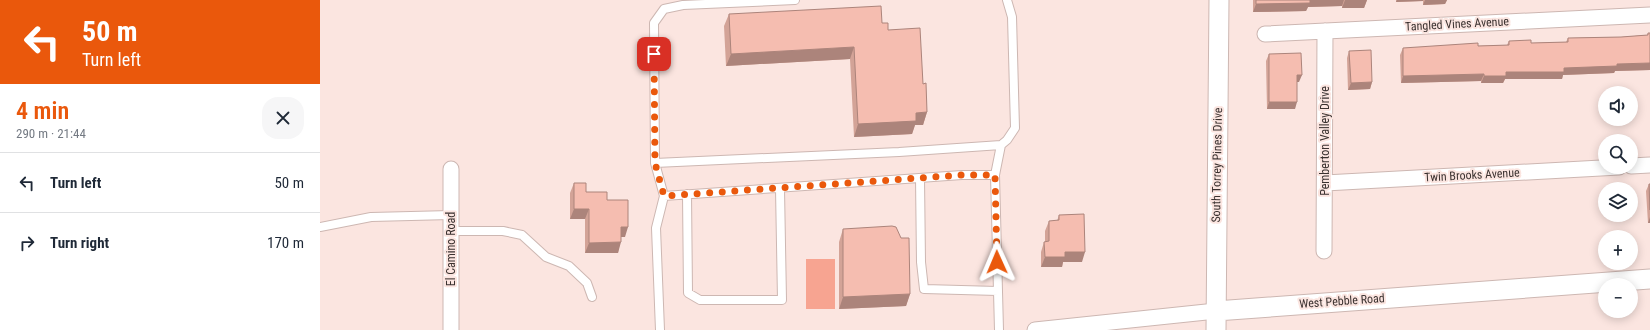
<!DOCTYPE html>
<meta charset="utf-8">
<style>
body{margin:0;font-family:"Roboto Condensed",sans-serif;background:#f6f6f7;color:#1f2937;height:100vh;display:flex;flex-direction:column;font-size:15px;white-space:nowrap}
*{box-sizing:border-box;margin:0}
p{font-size:13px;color:#747a83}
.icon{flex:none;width:22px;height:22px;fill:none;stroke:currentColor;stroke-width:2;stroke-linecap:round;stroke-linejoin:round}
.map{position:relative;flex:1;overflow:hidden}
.side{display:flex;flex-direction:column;background:#fff;width:320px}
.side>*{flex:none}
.top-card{background:#ea580c;color:#fff;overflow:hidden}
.fabs{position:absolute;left:1278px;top:86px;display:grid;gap:8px}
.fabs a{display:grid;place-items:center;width:40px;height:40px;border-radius:50%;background:#fff;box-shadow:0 2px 10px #0003;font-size:20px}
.pin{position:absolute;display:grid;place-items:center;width:34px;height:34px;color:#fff;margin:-17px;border-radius:8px;box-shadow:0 2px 6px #0006}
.me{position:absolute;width:44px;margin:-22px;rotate:359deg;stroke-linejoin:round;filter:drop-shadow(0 0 3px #0008)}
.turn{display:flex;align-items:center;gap:14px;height:84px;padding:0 16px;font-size:18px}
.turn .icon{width:52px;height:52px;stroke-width:2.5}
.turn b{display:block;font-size:28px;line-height:34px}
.round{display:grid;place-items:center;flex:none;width:42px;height:42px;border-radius:16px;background:#f6f6f7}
.head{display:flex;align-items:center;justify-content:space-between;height:68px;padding:0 16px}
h1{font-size:24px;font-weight:600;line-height:30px;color:#ea580c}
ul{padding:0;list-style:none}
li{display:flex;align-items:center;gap:12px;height:60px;padding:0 16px;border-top:1px solid #e0e1e3}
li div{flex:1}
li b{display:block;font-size:15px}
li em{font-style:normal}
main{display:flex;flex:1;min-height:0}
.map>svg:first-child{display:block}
.green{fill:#f7a491}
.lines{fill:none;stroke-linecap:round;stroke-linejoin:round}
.service-casing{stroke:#cdb7b2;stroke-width:10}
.minor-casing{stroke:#cdb7b2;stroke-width:17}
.tertiary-casing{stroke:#cdb7b2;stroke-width:21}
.service{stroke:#fff;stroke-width:8}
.minor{stroke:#fff;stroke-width:15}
.tertiary{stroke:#fff;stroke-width:19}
.wall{fill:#d3a397}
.shaded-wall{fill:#ac847b}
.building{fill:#f5bdb0;stroke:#ac847b}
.route{stroke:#ea580c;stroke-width:7;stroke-dasharray:0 12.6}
.labels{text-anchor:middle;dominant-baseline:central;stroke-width:4;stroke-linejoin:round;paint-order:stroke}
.street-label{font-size:12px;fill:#3b3230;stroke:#fbe5e0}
</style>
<main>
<section class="side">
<div class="top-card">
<div class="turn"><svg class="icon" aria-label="left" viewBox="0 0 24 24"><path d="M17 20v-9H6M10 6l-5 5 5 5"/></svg><div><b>50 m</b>Turn left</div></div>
</div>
<div class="head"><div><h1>4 min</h1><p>290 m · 21:44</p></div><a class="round"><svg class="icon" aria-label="close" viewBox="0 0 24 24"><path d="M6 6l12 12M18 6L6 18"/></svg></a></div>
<ul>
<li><svg class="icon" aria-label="left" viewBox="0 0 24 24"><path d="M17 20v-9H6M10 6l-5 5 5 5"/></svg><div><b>Turn left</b></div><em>50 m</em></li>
<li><svg class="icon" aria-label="right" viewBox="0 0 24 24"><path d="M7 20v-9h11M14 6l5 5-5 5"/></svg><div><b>Turn right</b></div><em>170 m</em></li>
</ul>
</section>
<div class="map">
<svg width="1330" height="330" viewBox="0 0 1330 330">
<rect width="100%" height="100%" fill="#fbe5e0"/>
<path class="green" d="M486,259H515V309H486Z"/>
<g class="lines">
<g class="service-casing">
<path id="service" d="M335,163L579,152L681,145
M675,175L681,145L687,140L695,128L692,17L687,0
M600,178L601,262L604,289L678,291
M367,194L368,293L380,300H462L460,189
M344,196L335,163L334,23L344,9L363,5L475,0
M0,227L51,217L131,215
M131,231H183L202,235L226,257L249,266L267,283L272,297
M340,330L336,228L344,196L642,175H675L679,330"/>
</g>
<g class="minor-casing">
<path id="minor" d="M945,34L1330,15
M1311,166L1330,165
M131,169V330
M1005,183L1299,167
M1004,251L1005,31
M715,330L896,311"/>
</g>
<g class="tertiary-casing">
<path id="tertiary" d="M896,311L1330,279
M896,330L899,0"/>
</g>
<use href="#service" class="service"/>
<use href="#minor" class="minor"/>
<use href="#tertiary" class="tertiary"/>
</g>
<path class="wall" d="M933,0H1047L1044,8H1022V6L988,7L986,11L933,12Z
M1076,0H1127L1125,4L1103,5V1L1076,2Z
M409,14L562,23L568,30L603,84L607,112L603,125H595L592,134L534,137L530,59L406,66L404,26Z
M1328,33H1330V70L1295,71L1294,73L1243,75L1242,79H1185L1183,83H1161V81L1081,83L1080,55L1083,48L1187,45L1189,41L1211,43L1246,42L1248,38L1301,37L1327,35Z
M1029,51L1052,82L1050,89L1028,90L1027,58Z
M949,54L979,82H977L975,109H947L946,61Z
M254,183L266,192L287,200L305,237H301L298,253H265V219H250V193Z
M1329,184H1330V223H1328L1326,191Z
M739,215L762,262H743L742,267H721V252L724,242H725V231L729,221H737Z
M523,229L590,294L586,306L519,309V242Z"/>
<path class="shaded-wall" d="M989,0H1024L1022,6L988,7L986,11L933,12L936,4Z
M1025,0H1047L1044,8H1022Z
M1077,0H1103V1L1076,2Z
M1105,0H1127L1125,4L1103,5Z
M534,47L530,59L406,66L411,54Z
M1330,63V70L1295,71L1294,73L1243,75L1242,79H1185L1183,83H1161L1164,76L1186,72L1244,68L1297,64Z
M1164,74L1161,81L1081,83L1083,76Z
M977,75H982L979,82H975Z
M1052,82L1050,89L1028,90L1031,83Z
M949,102H977L975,109H947Z
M607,112L603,125H595L592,134L534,137L538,124L596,113Z
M254,209H269L265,219H250Z
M1330,217V223H1328Z
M301,227H308L305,237H298Z
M301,242L298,253H265L269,243Z
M745,252H765L762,262H743L742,267H721L725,257Z
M590,294L586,306L519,309L523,297Z"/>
<path class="building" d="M936,0H990V3L936,4Z
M561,6L562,23H568V30L600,28L603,84L606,83L607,112L596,113V121L538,124L534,47L411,54L409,14Z
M1328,33H1330V63L1297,64V66L1244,68V72H1186V76H1164V74L1083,76V48L1158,43V46L1189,45V41L1211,40V43L1248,42V38L1301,37L1328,35Z
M1051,50L1052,82L1031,83L1029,51Z
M981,53L982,75H977V102H949V54Z
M254,183H266V192H287V200H308V227H301V242L269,243V209H254Z
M1329,184H1330V210Z
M764,214L765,252H745V257H725L724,242L729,241V221L739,220V215Z
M572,226L576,227L581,238H589L590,294L523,297V229Z"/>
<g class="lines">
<path class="route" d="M334,54L335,163L344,196L642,175H675L677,262"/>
</g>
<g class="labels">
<g class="street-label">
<text transform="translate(1137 24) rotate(-3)">Tangled Vines Avenue</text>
<text transform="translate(1005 141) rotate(-90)">Pemberton Valley Drive</text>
<text transform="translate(897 165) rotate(-89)">South Torrey Pines Drive</text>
<text transform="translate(1152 175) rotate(-3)">Twin Brooks Avenue</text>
<text transform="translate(131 249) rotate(-90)">El Camino Road</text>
<text transform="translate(1022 301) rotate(-4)">West Pebble Road</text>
</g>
</g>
</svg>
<div class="fabs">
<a><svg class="icon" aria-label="sound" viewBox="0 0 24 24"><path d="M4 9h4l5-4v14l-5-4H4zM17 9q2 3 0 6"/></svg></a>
<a><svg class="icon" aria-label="search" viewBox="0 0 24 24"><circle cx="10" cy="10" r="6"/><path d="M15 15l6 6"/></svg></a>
<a><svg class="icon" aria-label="layers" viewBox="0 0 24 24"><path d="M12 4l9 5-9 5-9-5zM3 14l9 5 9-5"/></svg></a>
<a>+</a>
<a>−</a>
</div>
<div class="pin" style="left:334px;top:54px;background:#d93025"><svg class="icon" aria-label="arrive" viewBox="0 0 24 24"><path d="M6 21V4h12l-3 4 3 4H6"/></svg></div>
<svg class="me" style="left:677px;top:262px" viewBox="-20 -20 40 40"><path d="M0-17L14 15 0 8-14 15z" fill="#ea580c" stroke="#fff" stroke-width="4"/></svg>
</div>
</main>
